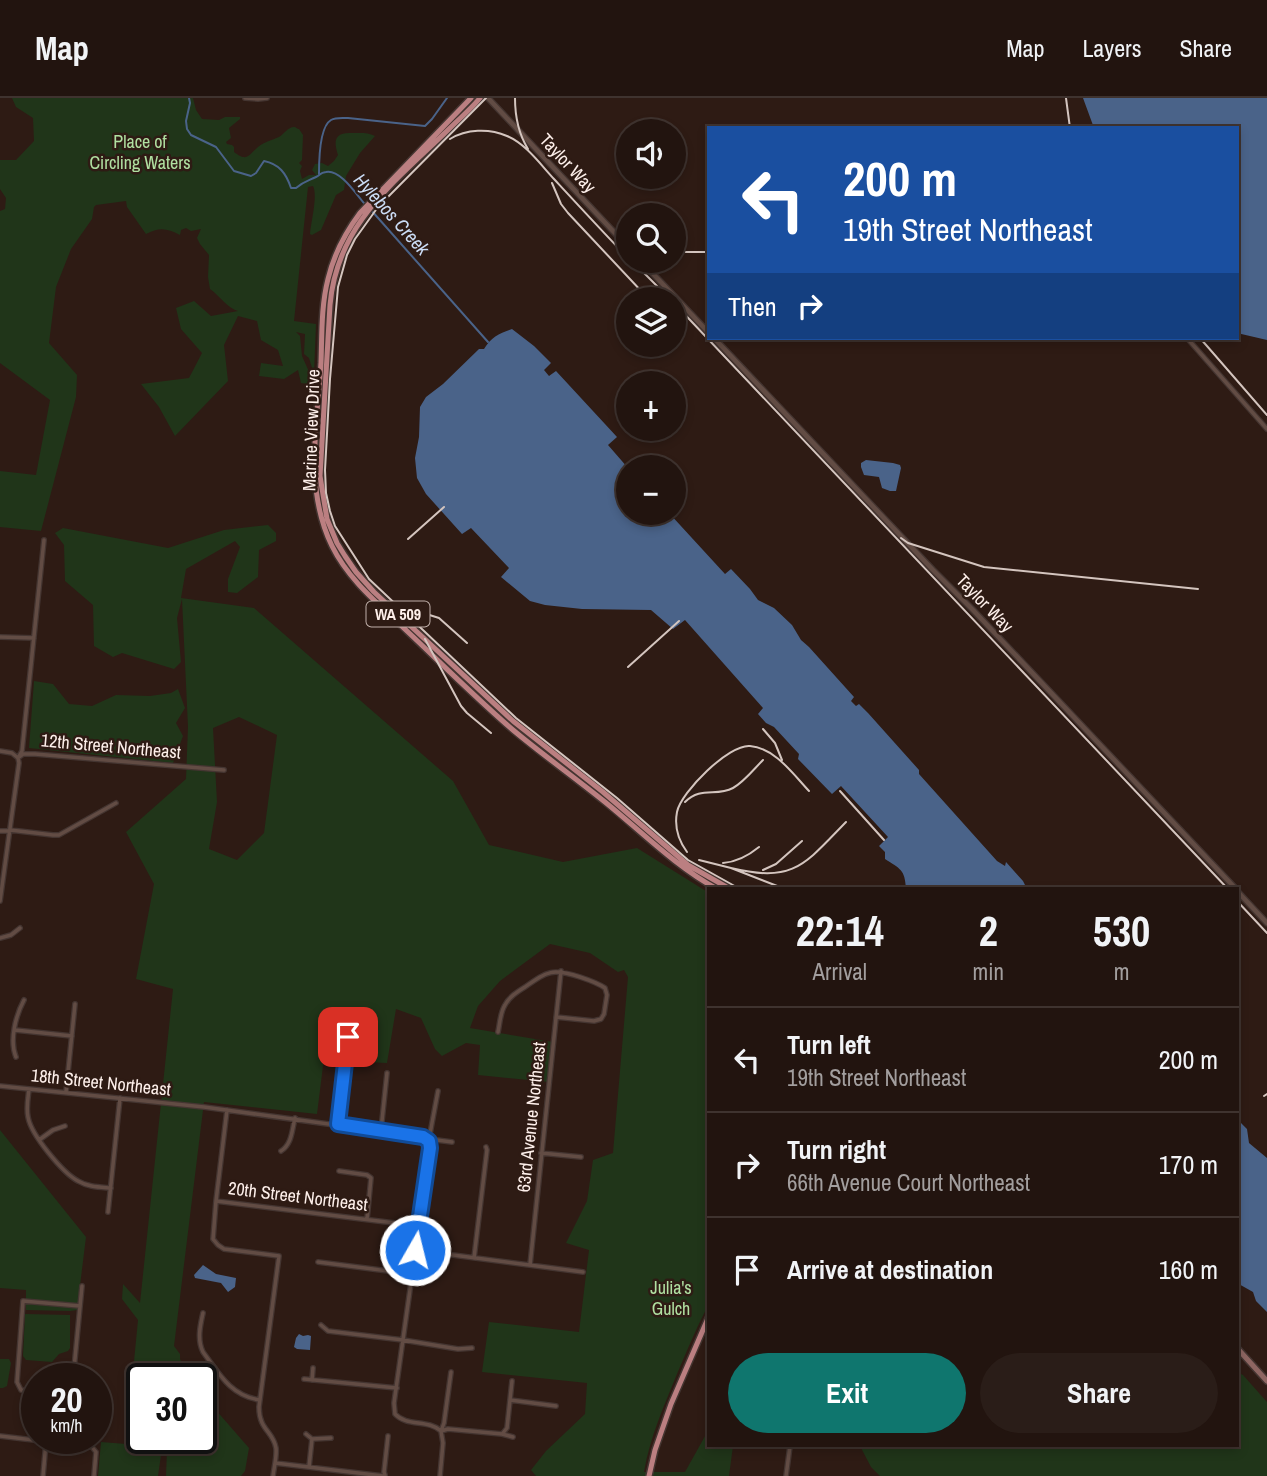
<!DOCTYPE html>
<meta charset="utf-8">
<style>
body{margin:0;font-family:"Archivo Narrow",sans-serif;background:#2a1d18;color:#f1f3f6;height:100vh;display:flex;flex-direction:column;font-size:26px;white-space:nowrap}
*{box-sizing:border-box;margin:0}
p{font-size:23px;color:#a29e9e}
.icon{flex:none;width:38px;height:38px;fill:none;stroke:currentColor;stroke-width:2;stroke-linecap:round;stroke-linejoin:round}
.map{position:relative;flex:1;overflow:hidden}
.details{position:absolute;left:707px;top:789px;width:532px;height:560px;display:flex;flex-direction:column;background:#22140f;border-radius:0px;box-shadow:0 4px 10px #0003,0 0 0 2px #3f332f}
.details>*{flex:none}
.hud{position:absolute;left:707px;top:28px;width:532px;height:214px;border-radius:0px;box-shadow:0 4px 10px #0003,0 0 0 2px #3f332f;background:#1a4fa0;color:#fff;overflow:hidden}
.controls{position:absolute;left:616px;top:21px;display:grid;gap:14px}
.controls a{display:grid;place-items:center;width:70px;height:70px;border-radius:50%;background:#22140f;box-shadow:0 4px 10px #0003,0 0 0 2px #3f332f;font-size:35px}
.speed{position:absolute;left:21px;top:1265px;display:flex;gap:14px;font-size:35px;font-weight:700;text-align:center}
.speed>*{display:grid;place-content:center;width:91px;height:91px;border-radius:50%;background:#22140f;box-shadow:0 4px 10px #0003,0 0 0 2px #3f332f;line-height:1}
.speed small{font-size:18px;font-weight:400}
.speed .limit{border:4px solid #111;border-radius:10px;background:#fff;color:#111}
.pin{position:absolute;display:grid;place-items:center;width:60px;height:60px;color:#fff;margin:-30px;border-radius:14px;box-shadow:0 4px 10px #0006}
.me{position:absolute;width:77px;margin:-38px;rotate:8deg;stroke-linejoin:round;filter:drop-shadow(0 0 5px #0008)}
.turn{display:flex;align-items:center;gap:24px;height:147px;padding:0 21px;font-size:32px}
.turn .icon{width:91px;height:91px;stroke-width:2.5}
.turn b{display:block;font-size:49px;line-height:60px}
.then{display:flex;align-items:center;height:66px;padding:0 21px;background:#0003;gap:14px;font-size:26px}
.eta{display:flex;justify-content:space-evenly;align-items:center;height:119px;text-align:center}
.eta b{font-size:42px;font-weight:700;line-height:49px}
.primary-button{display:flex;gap:14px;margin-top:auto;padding:14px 21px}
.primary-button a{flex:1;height:80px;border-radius:42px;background:#0f766e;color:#fff;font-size:28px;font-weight:700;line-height:80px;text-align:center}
.primary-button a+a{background:#2a1d18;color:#f1f3f6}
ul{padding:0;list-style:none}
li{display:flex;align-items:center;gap:21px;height:105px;padding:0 21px;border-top:2px solid #3f332f}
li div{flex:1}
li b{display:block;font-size:26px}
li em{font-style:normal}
header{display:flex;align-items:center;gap:42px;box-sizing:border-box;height:98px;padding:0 35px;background:#22140f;border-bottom:2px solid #3f332f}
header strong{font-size:33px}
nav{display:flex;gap:38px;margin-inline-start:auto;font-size:24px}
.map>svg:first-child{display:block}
.green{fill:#203519;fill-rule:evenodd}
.water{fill:#4a6389}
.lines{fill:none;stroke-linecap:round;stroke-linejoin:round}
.stream{stroke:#4a6389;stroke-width:2}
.minor-casing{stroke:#443531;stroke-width:6}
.tertiary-casing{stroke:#443531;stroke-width:7}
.secondary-casing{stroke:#443531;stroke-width:8}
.primary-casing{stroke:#443531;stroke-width:8}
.minor{stroke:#624c44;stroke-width:3.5}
.tertiary{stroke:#624c44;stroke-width:4.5}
.secondary{stroke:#8e6662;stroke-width:5}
.primary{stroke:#bb7f81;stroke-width:5}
.rail{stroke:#d4c5bf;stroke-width:2}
.route-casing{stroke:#114b97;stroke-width:18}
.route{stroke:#1a73e8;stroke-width:12}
.labels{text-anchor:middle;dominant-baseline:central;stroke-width:5;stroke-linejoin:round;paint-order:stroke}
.shield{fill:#2e1b14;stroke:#c0b0aa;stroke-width:2}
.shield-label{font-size:16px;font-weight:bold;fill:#fef0eb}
.park-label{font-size:18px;fill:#b0e0a1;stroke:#2e1b14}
.street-label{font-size:18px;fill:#fef0eb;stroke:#2e1b14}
.water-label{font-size:19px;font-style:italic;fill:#cbdcf5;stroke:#2e1b14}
</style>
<header>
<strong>Map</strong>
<nav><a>Map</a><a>Layers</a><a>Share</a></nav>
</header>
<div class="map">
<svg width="1267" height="1378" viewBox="0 0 1267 1378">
<rect width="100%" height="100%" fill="#2e1b14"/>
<path class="green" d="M12,0H193L196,12L202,21L219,22L225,19H240V21L229,30L231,40L226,44L227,46L232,47L234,49V54C247,64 248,58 258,49C264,44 272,42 279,39C284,36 288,29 294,29C296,29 297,31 299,31L303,37L302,62L299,65L302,68L300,73L302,81L309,77H316L312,72L315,66L322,65L328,68L334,63L338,57C333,42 335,34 352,35C361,35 367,34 375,38L360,55L346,78L344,92L336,97L321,132L312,137L310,136C311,123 318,98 313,88L308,89L294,223L316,226L314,276L309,260L304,256L305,236L296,234L300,238L302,258L310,276L307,286L301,285L298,272L284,281L259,278L261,265L283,268L278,252L261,242L257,223L238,218L224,247L228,283L175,338L159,309L141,286L189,280L202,255L181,231L176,210L194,203L211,218L238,213C227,210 220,198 210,191L208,179L209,157L200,146L197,140L201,131L191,133L186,130L181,132L180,137C167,130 159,129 146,136L127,109L126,103L96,107L94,109L92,121L71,151L56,189L49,245L77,277L76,299L41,433L0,429V373L36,377L50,302L0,265V113L5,111L6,100L0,91V62H16L34,43L33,20L16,9Z
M268,427L276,435V443L259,452L258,479L237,495L228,494V481L240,449L235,443L186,471L181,500L254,510L453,683L489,747L563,764L637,750L709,795V1206C697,1228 687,1253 677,1276C664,1308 650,1339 644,1374H685L709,1331V1348H733L729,1378H536L531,1372L546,1353L585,1316L587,1285L482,1274L489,1224L579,1234L589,1152L566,1145L587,1103L593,1062L613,1055L628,879L624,872L618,874L590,855L550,846L500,883L478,908L470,930L553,944L549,984L478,977L480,947L466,945L442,958L435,951L421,920L396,911L387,965L366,964L369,919L330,912L317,1016L204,1004L174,1248L180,1256V1261L190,1281H142V1340H201V1295L249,1350L245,1373L241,1378H166L167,1351L162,1350L158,1378H98L101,1344L126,1346L138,1222L122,1201L123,1186L140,1205L173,891L136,881L154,786L126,734L186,681L188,629L182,501L177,520L181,564L174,571L122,555L113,559L94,548L93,507L65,483L64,447L55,435L63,430L168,450L224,432ZM239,619L277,637L264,735L237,762L209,751L217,704L213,630Z
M34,583L53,586L69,606L92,608L116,597L150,598L171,595L178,591L185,610L176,625L183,638L173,665L29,650Z
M0,1032L86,1139L77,1212L70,1213L26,1212V1192L0,1190Z
M25,1216L70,1217V1250L68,1253L59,1256L52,1264L26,1262L23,1258Z
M0,1261H9L11,1265L7,1288L3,1290H0Z
M1237,1274L1243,1277L1267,1304V1378H880L871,1369L860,1348H1237Z"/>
<path class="water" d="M1083,0H1267V242L1237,235V30H1094Z
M512,231L534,248L551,265L544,272L549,278L556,273L617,339L608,347L628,370V415H669L725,476L731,471L750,491L758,502L774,510L792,527L801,542L809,549L854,599L851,603L856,608L859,606L868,615L919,672V676L997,763L1005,768L1006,764L1023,783L1027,791H906C905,771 900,771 885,761V754L879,748L888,739L841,688L832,696L798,661L799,656L774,629L766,625L758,616L763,610L685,522L673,531L651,512L582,511L545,507L530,503L501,479L509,470L471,430L462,436L426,396L417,380L415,360L419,339L420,309L426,299L443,286L479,251H484C491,239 500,235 512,231Z
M866,362L893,365L900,367L901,370L896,393H890L882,390L879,379L864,377L861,369V365Z
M1237,1024L1241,1025L1247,1031L1249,1045L1267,1060V1214L1256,1203L1253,1194L1237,1185Z
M203,1167L216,1176L236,1180L235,1189L228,1194L221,1185L195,1180L194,1177Z
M299,1236L303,1238L308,1237L311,1238L310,1252L297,1251L294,1249L296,1240Z"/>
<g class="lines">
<path class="stream" d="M189,0L190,5L186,23L187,31L191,37L216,49L234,73L251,78L256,75L264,63C279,66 286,75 291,90H296C304,83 308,83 316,79C322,76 319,75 326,74C340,71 356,96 364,105
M319,76C319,63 319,29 331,22C336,19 343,20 348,20L425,28L432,21L447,0
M371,112L488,244"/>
<g class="minor-casing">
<path id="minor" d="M245,0L258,1L267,0
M1187,240L1267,331
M0,539L34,540
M0,653L12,655L18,660
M19,659L23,656H35L224,672
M10,732L53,737H59L116,705
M0,733H10
M0,803L19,665L18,660L22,653L44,442
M0,840L11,837L20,830
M15,932L72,938
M498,934C500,925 500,915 505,907C509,899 517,894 525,889C548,873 552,870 580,879C589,882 598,885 605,890L607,897L604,916L601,921L594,923L556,919
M16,959C9,942 16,917 24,902
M0,988L204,1009L423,1039L429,1041L452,1044
M29,991C28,1000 26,1010 28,1019C31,1037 63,1075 78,1083C88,1089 99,1089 111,1090
M438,993L429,1041L430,1050L394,1305L395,1316C407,1329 428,1321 441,1333L448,1331L502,1336L513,1339
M66,994L75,906
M227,1012L216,1103L213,1141L218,1147L224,1151L279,1158L259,1309C259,1332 273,1333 276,1350C277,1359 274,1369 273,1378
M338,1026L348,939
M381,1032L387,975
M39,1042L53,1032L65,1028
M281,1053C292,1046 292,1032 295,1020
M541,1055L581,1059
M339,1073L367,1077L371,1080L367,1121
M216,1103L419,1128
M108,1114L120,1000
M415,1152L583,1174
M474,1160L487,1052L486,1049
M318,1164L412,1176
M530,1167L561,873
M203,1215C200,1228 197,1242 203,1254C219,1276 231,1298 260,1302
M321,1227L328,1233L403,1242L458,1251L472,1250
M73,1281L82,1188
M304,1281L397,1290
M312,1282L313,1270
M37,1293L21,1292L17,1284L23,1203L80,1208
M510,1302L556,1308
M503,1335L507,1330L512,1283
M306,1336L312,1341L331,1340
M0,1338L92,1349L96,1354L94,1378
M275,1365L383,1378
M309,1369L312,1341
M385,1377L384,1374L388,1338
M43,1378L46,1344
M440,1378L443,1345L441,1333L444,1325L451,1274
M786,1378L790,1348"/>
</g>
<g class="tertiary-casing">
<path id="tertiary" d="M488,0L628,149
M641,163L709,235
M714,240L933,472L973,512L1236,791
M1237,793L1267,825"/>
</g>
<g class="secondary-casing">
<path id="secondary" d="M1237,1250L1267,1283"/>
</g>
<g class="primary-casing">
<path id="primary" d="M471,0L360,115C345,135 334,156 328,181C321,208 322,238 321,265C317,326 304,391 332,448C349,483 381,508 408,534C443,567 477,601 513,632C543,657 574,679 605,704C642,734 675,768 717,791
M480,0C471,11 460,20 450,30C395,84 337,125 330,207L320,378L327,421L337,445L345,458L356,474L374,494L513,623L603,694L688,767L730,791
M649,1378L655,1352L671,1306L709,1218"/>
</g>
<use href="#minor" class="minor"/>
<use href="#tertiary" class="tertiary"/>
<use href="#secondary" class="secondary"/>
<use href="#primary" class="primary"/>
<path class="rail" d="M486,0L378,109L355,141L347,157L338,189L330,281L325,372L326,395L330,413L335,428L369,481L516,620L617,700L688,762L740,791
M515,0C515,18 518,35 528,51
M1066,0L1070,30
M450,41C466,31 489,30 507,38C526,46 540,66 554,81C579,108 603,134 628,160
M552,85L561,106L568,115L644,196
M674,154H709
M632,163L670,201
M674,205L1228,791
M1200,240L1267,317
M901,440L908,445L984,469L1198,491
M408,441L444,409
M398,507L439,520L467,545
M425,541L461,608L467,615L491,635
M628,569L679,523
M763,631L775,645L782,662
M840,693L884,742
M685,704C701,688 716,699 733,690C744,684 754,671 763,662
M687,754C678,742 674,730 677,714C681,694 729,646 750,648C775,650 793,676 809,693
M699,762L731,770L785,791
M723,765C737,764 748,758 759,749
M731,770C794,785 804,767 846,724
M763,772L776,766L802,743
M1237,803L1267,835
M1264,998L1267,996"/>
</g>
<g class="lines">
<g class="route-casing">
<path id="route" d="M348,939L338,1026L423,1039L429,1043L430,1050L415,1152"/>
</g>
<use href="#route" class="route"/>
</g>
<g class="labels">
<rect class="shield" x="366.5" y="503.5" width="63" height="25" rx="5"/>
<g class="shield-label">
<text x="398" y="516">WA 509</text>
</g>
<g class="park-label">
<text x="140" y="43">Place of<tspan x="140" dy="21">Circling Waters</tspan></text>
<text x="671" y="1189">Julia's<tspan x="671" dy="21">Gulch</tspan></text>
</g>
<g class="street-label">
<text transform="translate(568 65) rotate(47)">Taylor Way</text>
<text transform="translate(311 332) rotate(-88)">Marine View Drive</text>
<text transform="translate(985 505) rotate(46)">Taylor Way</text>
<text transform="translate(111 648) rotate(5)">12th Street Northeast</text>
<text transform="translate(101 984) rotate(6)">18th Street Northeast</text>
<text transform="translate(531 1019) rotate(-84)">63rd Avenue Northeast</text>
<text transform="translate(298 1098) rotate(7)">20th Street Northeast</text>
</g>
<g class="water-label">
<text transform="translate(392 116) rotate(48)">Hylebos Creek</text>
</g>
</g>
</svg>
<div class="controls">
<a><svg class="icon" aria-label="sound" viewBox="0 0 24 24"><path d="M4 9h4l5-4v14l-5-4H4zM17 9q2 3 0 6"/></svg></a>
<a><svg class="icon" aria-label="search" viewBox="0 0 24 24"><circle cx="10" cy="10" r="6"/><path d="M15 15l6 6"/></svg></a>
<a><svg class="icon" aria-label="layers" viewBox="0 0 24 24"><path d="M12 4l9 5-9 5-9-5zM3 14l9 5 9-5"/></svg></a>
<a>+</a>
<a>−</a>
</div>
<div class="speed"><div>20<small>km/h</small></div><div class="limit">30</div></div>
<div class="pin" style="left:348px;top:939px;background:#d93025"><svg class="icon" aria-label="arrive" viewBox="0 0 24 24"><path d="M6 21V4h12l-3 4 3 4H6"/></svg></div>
<svg class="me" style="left:415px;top:1152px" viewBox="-20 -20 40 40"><circle r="17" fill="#1a73e8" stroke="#fff" stroke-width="3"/><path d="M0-11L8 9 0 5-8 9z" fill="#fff"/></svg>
<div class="hud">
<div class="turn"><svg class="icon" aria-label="left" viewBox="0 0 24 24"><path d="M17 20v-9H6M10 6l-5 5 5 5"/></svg><div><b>200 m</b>19th Street Northeast</div></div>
<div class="then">Then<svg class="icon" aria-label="right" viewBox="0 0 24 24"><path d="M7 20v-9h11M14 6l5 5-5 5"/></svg></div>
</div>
<section class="details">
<div class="eta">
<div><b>22:14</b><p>Arrival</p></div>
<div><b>2</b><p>min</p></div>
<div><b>530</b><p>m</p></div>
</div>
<ul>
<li><svg class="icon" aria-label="left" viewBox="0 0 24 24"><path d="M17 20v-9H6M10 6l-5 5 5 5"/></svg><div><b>Turn left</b><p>19th Street Northeast</p></div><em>200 m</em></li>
<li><svg class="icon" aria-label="right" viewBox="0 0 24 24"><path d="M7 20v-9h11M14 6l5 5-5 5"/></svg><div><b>Turn right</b><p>66th Avenue Court Northeast</p></div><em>170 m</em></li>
<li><svg class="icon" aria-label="arrive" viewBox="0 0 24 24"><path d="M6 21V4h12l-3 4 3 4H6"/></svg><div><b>Arrive at destination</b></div><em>160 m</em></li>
</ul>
<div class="primary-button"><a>Exit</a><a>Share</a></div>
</section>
</div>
